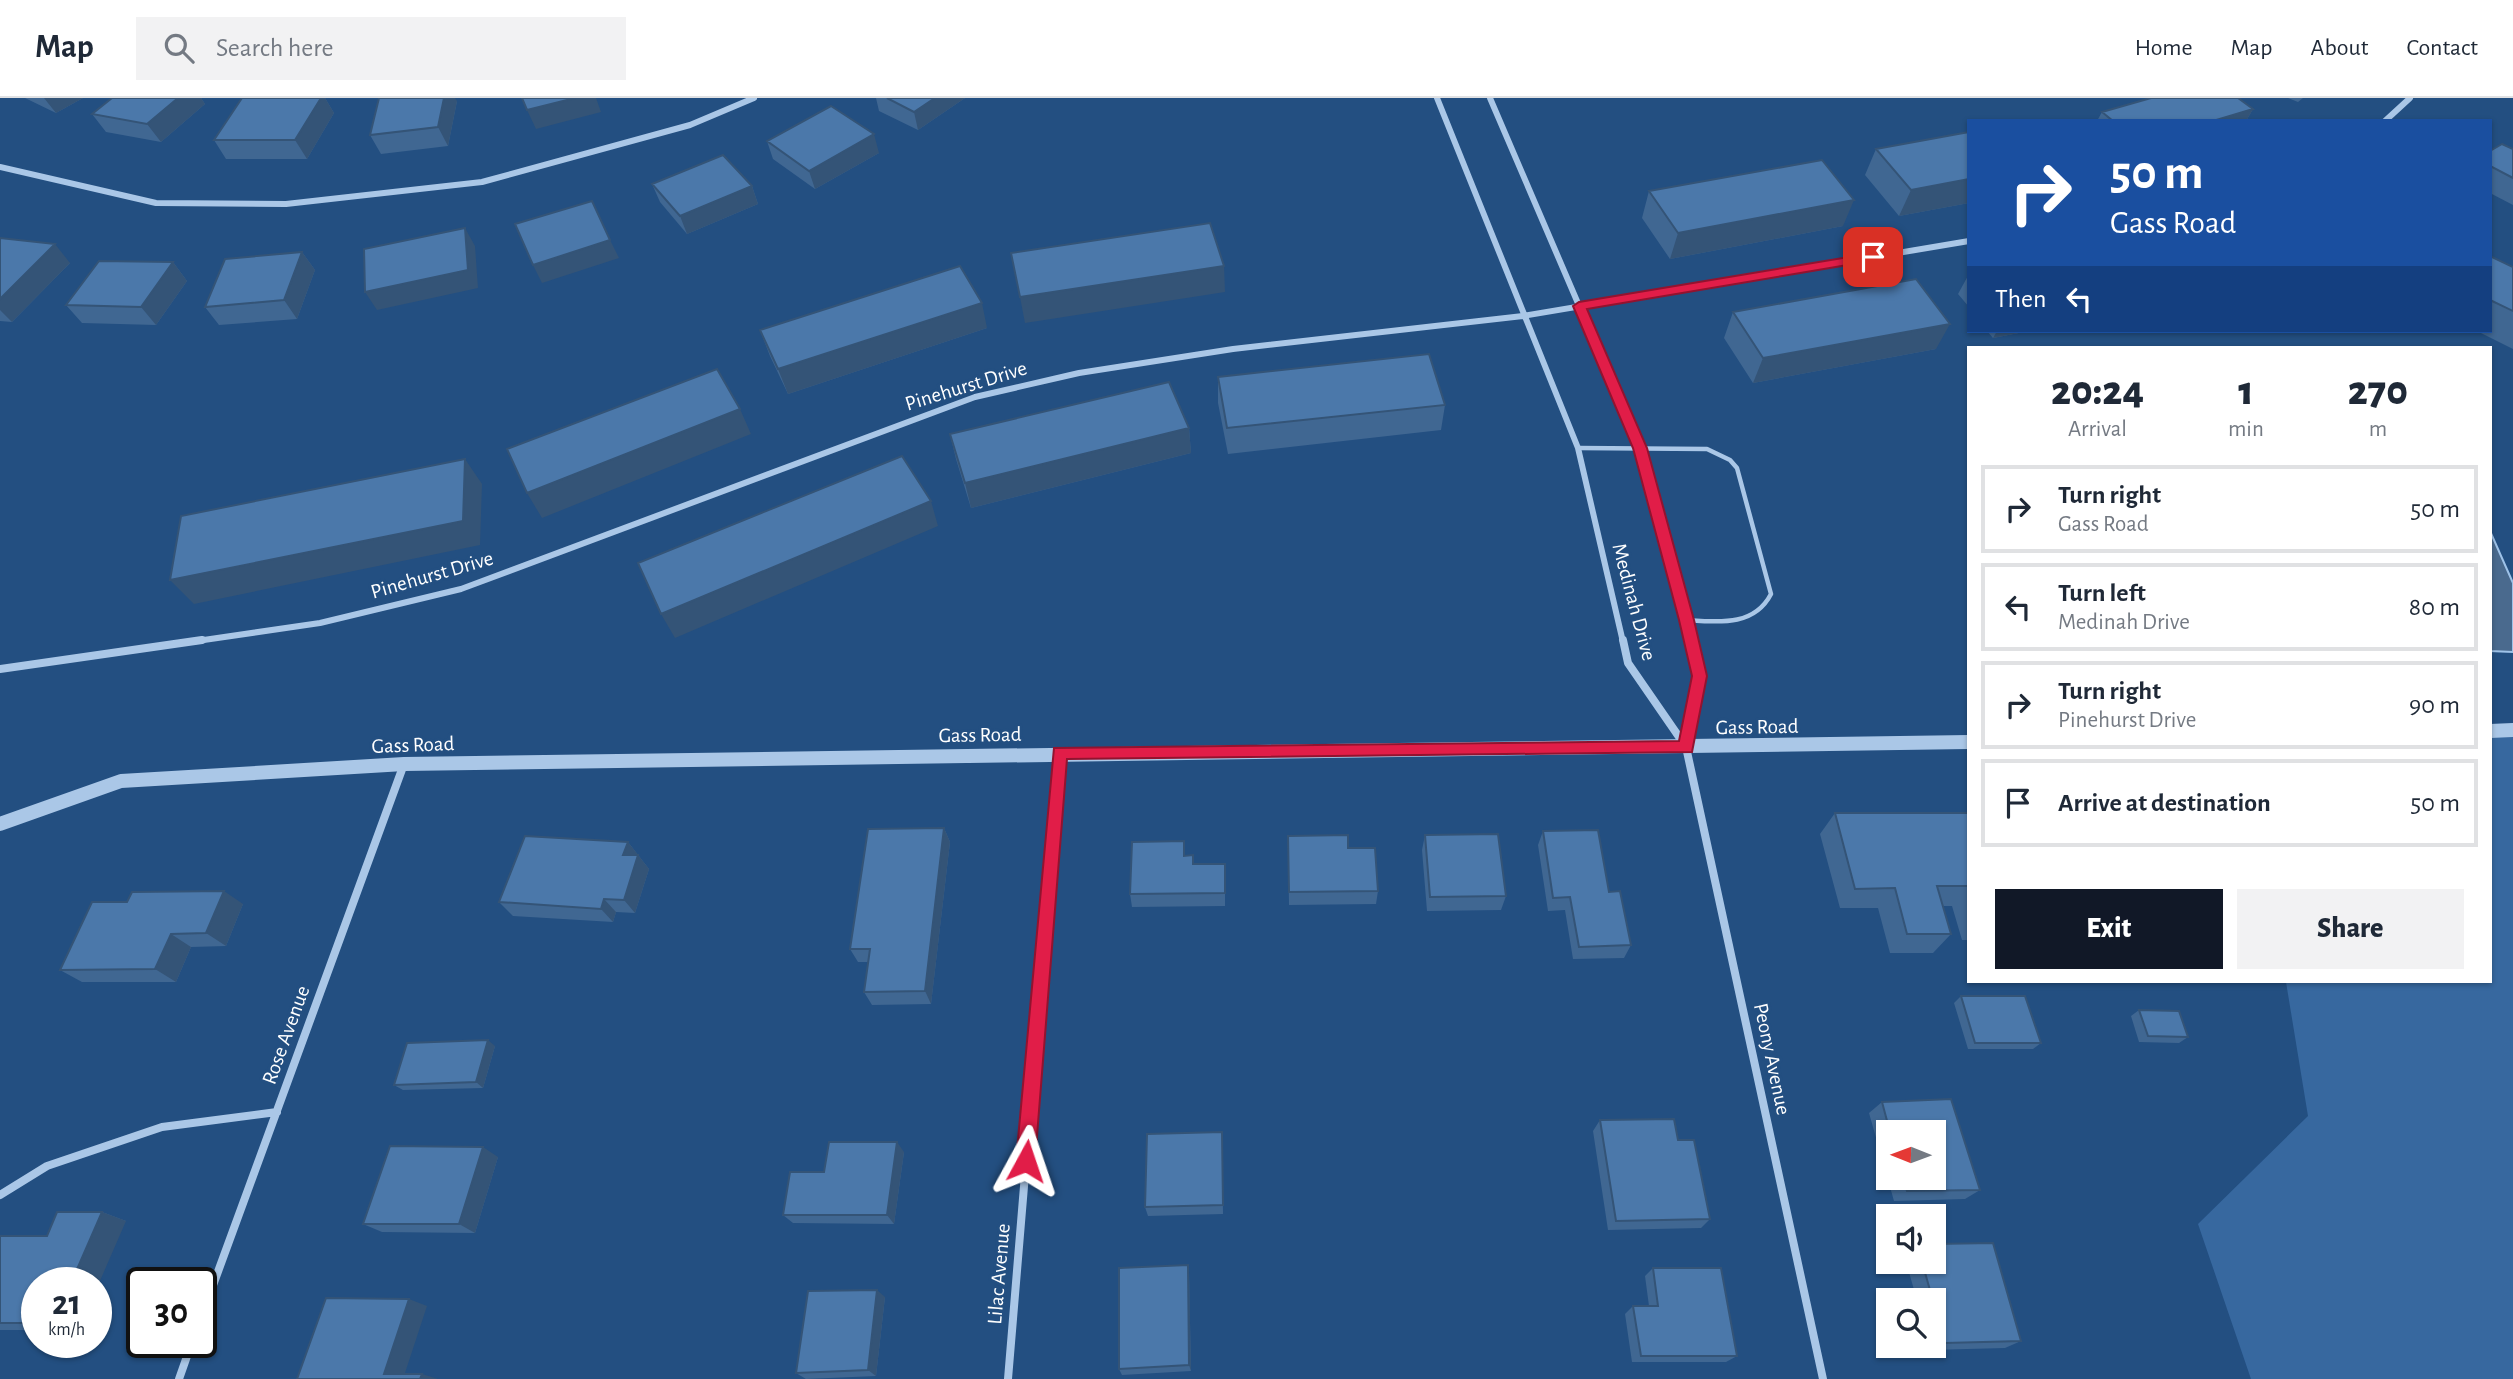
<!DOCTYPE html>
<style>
body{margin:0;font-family:"Alegreya Sans",sans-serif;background:#f2f2f3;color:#1f2937;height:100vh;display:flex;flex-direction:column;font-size:26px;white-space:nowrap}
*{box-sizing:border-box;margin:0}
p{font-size:23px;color:#747a83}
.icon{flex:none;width:38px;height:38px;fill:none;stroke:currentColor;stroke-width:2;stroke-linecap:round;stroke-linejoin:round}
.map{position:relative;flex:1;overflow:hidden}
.sheet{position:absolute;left:1967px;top:248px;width:525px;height:637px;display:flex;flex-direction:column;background:#fff;border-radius:0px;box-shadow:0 2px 5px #0004}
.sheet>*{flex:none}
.banner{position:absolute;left:1967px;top:21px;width:525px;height:214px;border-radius:0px;box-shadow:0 2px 5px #0004;background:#1a4fa0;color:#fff;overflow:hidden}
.needle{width:46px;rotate:271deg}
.buttons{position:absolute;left:1876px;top:1022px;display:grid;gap:14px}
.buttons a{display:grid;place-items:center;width:70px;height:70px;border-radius:0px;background:#fff;box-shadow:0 2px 5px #0004;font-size:35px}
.speed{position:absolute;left:21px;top:1169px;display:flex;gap:14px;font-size:35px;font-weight:700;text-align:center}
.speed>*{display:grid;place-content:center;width:91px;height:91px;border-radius:50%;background:#fff;box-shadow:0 2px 5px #0004;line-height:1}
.speed small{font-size:18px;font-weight:400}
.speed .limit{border:4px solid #111;border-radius:10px;background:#fff;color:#111}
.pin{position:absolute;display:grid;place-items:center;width:60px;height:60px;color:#fff;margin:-30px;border-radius:14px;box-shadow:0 4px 10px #0006}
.me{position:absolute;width:77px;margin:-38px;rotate:5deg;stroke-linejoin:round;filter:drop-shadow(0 0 5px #0008)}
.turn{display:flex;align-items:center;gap:24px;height:147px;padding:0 28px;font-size:32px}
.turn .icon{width:91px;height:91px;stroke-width:2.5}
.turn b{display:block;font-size:49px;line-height:60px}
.then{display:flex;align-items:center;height:66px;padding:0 28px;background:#0003;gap:14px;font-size:26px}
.eta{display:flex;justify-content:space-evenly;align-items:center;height:119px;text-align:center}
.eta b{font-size:42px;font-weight:800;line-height:49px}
.button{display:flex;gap:14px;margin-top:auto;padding:14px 28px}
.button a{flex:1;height:80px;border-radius:0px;background:#111827;color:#fff;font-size:28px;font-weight:800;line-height:80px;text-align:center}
.button a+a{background:#f2f2f3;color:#1f2937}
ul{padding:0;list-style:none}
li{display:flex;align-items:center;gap:21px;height:88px;margin:0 14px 10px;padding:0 14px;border:4px solid #e0e1e3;border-radius:0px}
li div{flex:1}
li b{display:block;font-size:26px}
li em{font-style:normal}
header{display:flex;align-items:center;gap:42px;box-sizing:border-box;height:98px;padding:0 35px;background:#fff;border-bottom:2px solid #e0e1e3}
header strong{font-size:33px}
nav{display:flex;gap:38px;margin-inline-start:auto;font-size:24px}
.search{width:490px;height:63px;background:#f2f2f3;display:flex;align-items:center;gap:18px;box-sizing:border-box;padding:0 24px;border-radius:0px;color:#747a83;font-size:26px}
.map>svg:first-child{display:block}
.green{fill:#37689f}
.water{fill:#4a6a8e;stroke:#9ec2e8;stroke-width:2}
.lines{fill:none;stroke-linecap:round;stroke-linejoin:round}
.service{stroke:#aac7e7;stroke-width:4.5}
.minor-far1{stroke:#aac7e7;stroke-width:6}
.minor{stroke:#aac7e7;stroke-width:8}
.tertiary{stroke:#aac7e7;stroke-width:14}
.wall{fill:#406792;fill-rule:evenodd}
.shaded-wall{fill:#345477}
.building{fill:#4b78aa;stroke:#345477;stroke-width:2}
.route{fill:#e11d48;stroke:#92132f;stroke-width:2}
.labels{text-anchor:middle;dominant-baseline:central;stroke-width:6;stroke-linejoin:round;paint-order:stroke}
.street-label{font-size:21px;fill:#fff;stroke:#234f81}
</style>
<header>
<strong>Map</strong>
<div class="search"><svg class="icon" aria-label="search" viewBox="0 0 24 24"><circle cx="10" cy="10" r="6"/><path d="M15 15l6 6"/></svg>Search here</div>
<nav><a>Home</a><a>Map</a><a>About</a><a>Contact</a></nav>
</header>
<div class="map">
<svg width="2513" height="1281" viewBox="0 0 2513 1281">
<rect width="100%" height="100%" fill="#234f81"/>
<path class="green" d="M2513,632V1281H2251L2198,1126L2308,1018L2286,884H2490V633Z"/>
<path class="water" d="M2490,433L2513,485V554L2490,553Z"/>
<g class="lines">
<path class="service" d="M1578,350L1707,351L1730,362L1737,370L1771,496C1754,529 1718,524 1686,522"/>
<path class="minor-far1" d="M1437,0L1578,350L1623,544
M1490,0L1640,350L1690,544
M2385,23L2410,0
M0,69L156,105L286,106L482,84L690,27L754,0
M190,544L320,525L461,491L975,299L1079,275L1233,251L1523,218L1969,143"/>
<path class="minor" d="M1623,542L1628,565L1686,649L1823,1281
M0,571L202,542
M1686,649L1699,578L1690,542
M0,1097L47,1068L162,1029L277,1014
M201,1220L404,666
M179,1281L192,1244
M1008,1281L1060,655"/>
<path class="tertiary" d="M2490,633L2513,632
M0,726L121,683L404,666L1969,644"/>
</g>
<path class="wall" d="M25,0H83L56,15Z
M112,0H201L205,6L161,44L106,34L92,16Z
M242,0H325L334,15L307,61H226L214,42Z
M876,0H965L918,32L879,13Z
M2288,0H2303L2298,4Z
M457,3L448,48L381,56L370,37Z
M2253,11L2246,23H2097L2102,14Z
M1969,34V105L1899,118L1865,77L1876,51Z
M767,43L879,55L815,91L773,61Z
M2513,51V107L2490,95V53Z
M652,86L752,88L758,106L687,136L660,104Z
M1649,93L1843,128L1670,161L1642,120Z
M0,140L70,165L12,224L0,223Z
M302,154L315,172L297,221L219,227L205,209Z
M2490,158L2513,169V251L2477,233H2490Z
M173,164L187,183L156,227L82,225L66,207Z
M1969,176V209L1958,196Z
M1733,214L1936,251L1753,285L1724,240Z
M987,230L788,296L770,258L760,232Z
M1987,233H2029L1993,240Z
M1218,279L1445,307L1441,332L1228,356L1218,305Z
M1189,330L1191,355L971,410L956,361L950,336Z
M1835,715H1969V842H1962L1952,808H1943L1951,836L1933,855H1890L1878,810H1840L1820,736Z
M944,730L950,744L931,906L872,907L864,894L868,864H858L850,851Z
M1543,733L1609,794L1631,847L1624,860L1573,861L1565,812L1548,813L1538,747Z
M1425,737L1506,798L1501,812L1427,813L1422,752Z
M1288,738L1348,750L1378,793L1376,806L1289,807Z
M628,744L649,771L635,815L616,814L613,824L513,818L499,804Z
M1185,758L1194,766L1225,780V808L1132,809L1130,796Z
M127,804L243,806L226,848L191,849L176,884H82L60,872Z
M1961,898L2041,945L2033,951H1968L1954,905Z
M2139,912L2188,939L2179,945L2139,944L2131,918Z
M495,948L483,990L403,992L394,987Z
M1951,1001L1980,1092L1965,1101L1894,1103L1869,1015L1882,1004ZM1888,1034H1934V1080H1888Z
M1600,1022L1678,1042L1710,1121L1701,1130L1608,1132L1593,1033Z
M1222,1034L1223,1116L1148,1118L1145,1109Z
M904,1054L894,1126L793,1125L783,1117L824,1074Z
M498,1059L475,1135L382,1134L363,1126Z
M102,1114L126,1123L37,1185V1232H0V1138H47Z
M1906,1164H1934L2021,1243L2005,1250L1930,1252L1929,1248H1934V1202H1917Z
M1653,1170L1737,1258L1726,1264H1632L1625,1216L1633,1208H1649L1645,1178Z
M1189,1174L1191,1273L1122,1277L1119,1271Z
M885,1199L876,1278L806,1281L796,1275Z"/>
<path class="shaded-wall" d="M44,0H83L56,15Z
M178,0H201L205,6L161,44L147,26Z
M321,0H325L334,15L307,61L295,42Z
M444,0H455L457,3L448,48L438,29Z
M575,0H596L601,14L536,31L527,12Z
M935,0H965L918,32L914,14Z
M2253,11L2246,23H2213Z
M874,36L879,55L815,91L809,73Z
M1969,81V105L1899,118L1911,92Z
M752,88L758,106L687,136L680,118Z
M1854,102L1843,128L1670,161L1678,135Z
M465,130L475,148L478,190L377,212L365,194Z
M610,142L619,160L542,185L533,167Z
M55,146L70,165L12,224L0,212V201Z
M302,154L315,172L297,221L284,202Z
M173,164L187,183L156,227L141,209Z
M1224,168L1225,194L1025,225L1020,199Z
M982,205L987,230L788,296L778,271Z
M1950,226L1936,251L1753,285L1763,260Z
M1997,233H2029L1993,240Z
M740,311L751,336L542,420L527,395Z
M1189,330L1191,355L971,410L965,385Z
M465,361L482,386L480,447L194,506L170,482Z
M931,403L938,428L675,540L661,516Z
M944,730L950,744L931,906L925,893Z
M628,744L649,771L635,815L624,802L623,757Z
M224,793L243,806L226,848L206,835Z
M604,801L616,814L613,824L601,811Z
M171,836L191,849L176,884L155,871Z
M488,942L495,948L483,990L476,984Z
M897,1044L904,1054L894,1126L887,1117Z
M483,1049L498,1059L475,1135L459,1126Z
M102,1114L126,1123L96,1192V1185H71Z
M1188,1167L1189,1174L1191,1273L1189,1267Z
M877,1192L885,1199L876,1278L868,1272Z
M409,1201L427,1208L403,1281L384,1276Z
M422,1276L438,1281H420Z"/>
<path class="building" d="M112,0H178L147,26L92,16Z
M242,0H321L295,42H214Z
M379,0H444L438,29L370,37Z
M522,0H575L527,12Z
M887,0H935L914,14Z
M2151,0H2238L2253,11L2213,23H2113L2102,14Z
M831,8L874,36L809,73L767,43Z
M1969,34V81L1911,92L1876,51Z
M2502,46L2513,51V80L2490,68V53Z
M723,57L752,88L680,118L652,86Z
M1822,62L1854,102L1678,135L1649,93Z
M592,103L610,142L533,167L515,126Z
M1210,125L1224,168L1020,199L1011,155Z
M465,130L468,172L365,194L364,151Z
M0,140L55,146L0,201Z
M302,154L284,202L205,209L225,161Z
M2490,158L2513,169V213L2490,202Z
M99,163L173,164L141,209L66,207Z
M960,168L982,205L778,271L760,232Z
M1916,181L1950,226L1763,260L1733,214Z
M1429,256L1445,307L1227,330L1218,279Z
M717,271L740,311L527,395L507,351Z
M1169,284L1189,330L965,385L950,336Z
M902,358L931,403L661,516L638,465Z
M465,361L463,423L170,482L181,418Z
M1835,715H1969V788H1937L1951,836H1907L1895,790L1855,791Z
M944,730L925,893L864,894L870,851H850L868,731Z
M1598,732L1609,794L1620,793L1631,847L1579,849L1570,799L1553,800L1543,733Z
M1498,736L1506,798L1430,799L1425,737Z
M1348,737V750H1375L1378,793L1289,794L1288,738Z
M525,738L628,744L623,757H638L624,802L604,801L601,811L499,804Z
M1184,743V758L1193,757V766H1225V795L1130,796L1132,744Z
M224,793L206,835L171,836L155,871L60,872L92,804H127L132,794Z
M1961,898H2025L2041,945H1975Z
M2139,912L2179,913L2188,939L2148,938Z
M488,942L476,984L394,987L407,945Z
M1951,1001L1980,1092L1907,1093L1903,1080H1934V1034H1890L1882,1004Z
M1674,1021L1678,1042H1694L1710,1121L1616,1123L1600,1022Z
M1222,1034L1223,1107L1145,1109L1147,1036Z
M829,1044H897L887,1117H783L790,1074H824Z
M390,1048L483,1049L459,1126H363Z
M57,1114H102L71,1185H37V1225H0V1138H47Z
M1993,1145L2021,1243L1945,1245L1922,1164H1934V1146Z
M1188,1167L1189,1267L1119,1271V1170Z
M1653,1170H1721L1737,1258H1641L1633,1208H1658Z
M877,1192L868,1272L796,1275L808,1193Z
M326,1200L409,1201L384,1276H422L420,1281H297Z"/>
<path class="route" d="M1873,155L1879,159L1877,162L1587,211L1647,350L1694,522L1707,578L1692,654L1067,661L1035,1063L1033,1070L1026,1073L1019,1070L1016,1063L1054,650L1679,643L1692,578L1679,522L1633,350L1573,208L1579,204Z"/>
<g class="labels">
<g class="street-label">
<text transform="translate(966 288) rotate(-17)">Pinehurst Drive</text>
<text transform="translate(432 477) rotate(-16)">Pinehurst Drive</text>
<text transform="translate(1634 504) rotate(75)">Medinah Drive</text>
<text transform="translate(1757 629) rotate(-1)">Gass Road</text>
<text transform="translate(980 637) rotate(-1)">Gass Road</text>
<text transform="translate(413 647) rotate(-2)">Gass Road</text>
<text transform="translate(286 937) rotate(-70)">Rose Avenue</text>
<text transform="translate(1772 961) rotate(78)">Peony Avenue</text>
<text transform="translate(999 1176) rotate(-85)">Lilac Avenue</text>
</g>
</g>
</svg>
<div class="buttons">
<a><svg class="needle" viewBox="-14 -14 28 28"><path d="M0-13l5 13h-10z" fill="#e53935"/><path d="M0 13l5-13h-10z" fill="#747a83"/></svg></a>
<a><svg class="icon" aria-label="sound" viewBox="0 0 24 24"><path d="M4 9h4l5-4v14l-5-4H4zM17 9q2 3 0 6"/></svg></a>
<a><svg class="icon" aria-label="search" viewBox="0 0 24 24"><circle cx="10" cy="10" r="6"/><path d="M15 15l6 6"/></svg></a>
</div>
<div class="speed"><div>21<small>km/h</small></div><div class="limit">30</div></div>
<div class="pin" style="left:1873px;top:159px;background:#d93025"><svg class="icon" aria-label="arrive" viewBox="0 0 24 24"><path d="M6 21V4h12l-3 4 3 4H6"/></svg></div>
<svg class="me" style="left:1026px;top:1063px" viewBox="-20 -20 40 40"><path d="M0-17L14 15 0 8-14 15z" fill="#e11d48" stroke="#fff" stroke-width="4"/></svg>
<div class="banner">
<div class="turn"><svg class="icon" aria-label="right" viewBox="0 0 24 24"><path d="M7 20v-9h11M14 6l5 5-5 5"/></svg><div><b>50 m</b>Gass Road</div></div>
<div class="then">Then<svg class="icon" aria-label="left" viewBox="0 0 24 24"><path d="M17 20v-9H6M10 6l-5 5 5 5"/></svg></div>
</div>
<section class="sheet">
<div class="eta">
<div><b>20:24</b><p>Arrival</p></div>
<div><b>1</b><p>min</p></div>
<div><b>270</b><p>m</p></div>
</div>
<ul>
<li><svg class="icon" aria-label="right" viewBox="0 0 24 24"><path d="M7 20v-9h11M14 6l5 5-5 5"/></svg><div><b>Turn right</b><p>Gass Road</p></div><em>50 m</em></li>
<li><svg class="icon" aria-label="left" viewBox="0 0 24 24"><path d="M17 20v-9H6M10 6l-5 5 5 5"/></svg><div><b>Turn left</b><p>Medinah Drive</p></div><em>80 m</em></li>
<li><svg class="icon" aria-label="right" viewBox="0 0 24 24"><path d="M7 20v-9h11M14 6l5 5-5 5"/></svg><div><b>Turn right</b><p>Pinehurst Drive</p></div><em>90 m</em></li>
<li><svg class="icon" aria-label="arrive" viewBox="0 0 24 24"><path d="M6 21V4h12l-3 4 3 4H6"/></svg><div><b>Arrive at destination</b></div><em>50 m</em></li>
</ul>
<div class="button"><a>Exit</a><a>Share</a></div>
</section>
</div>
